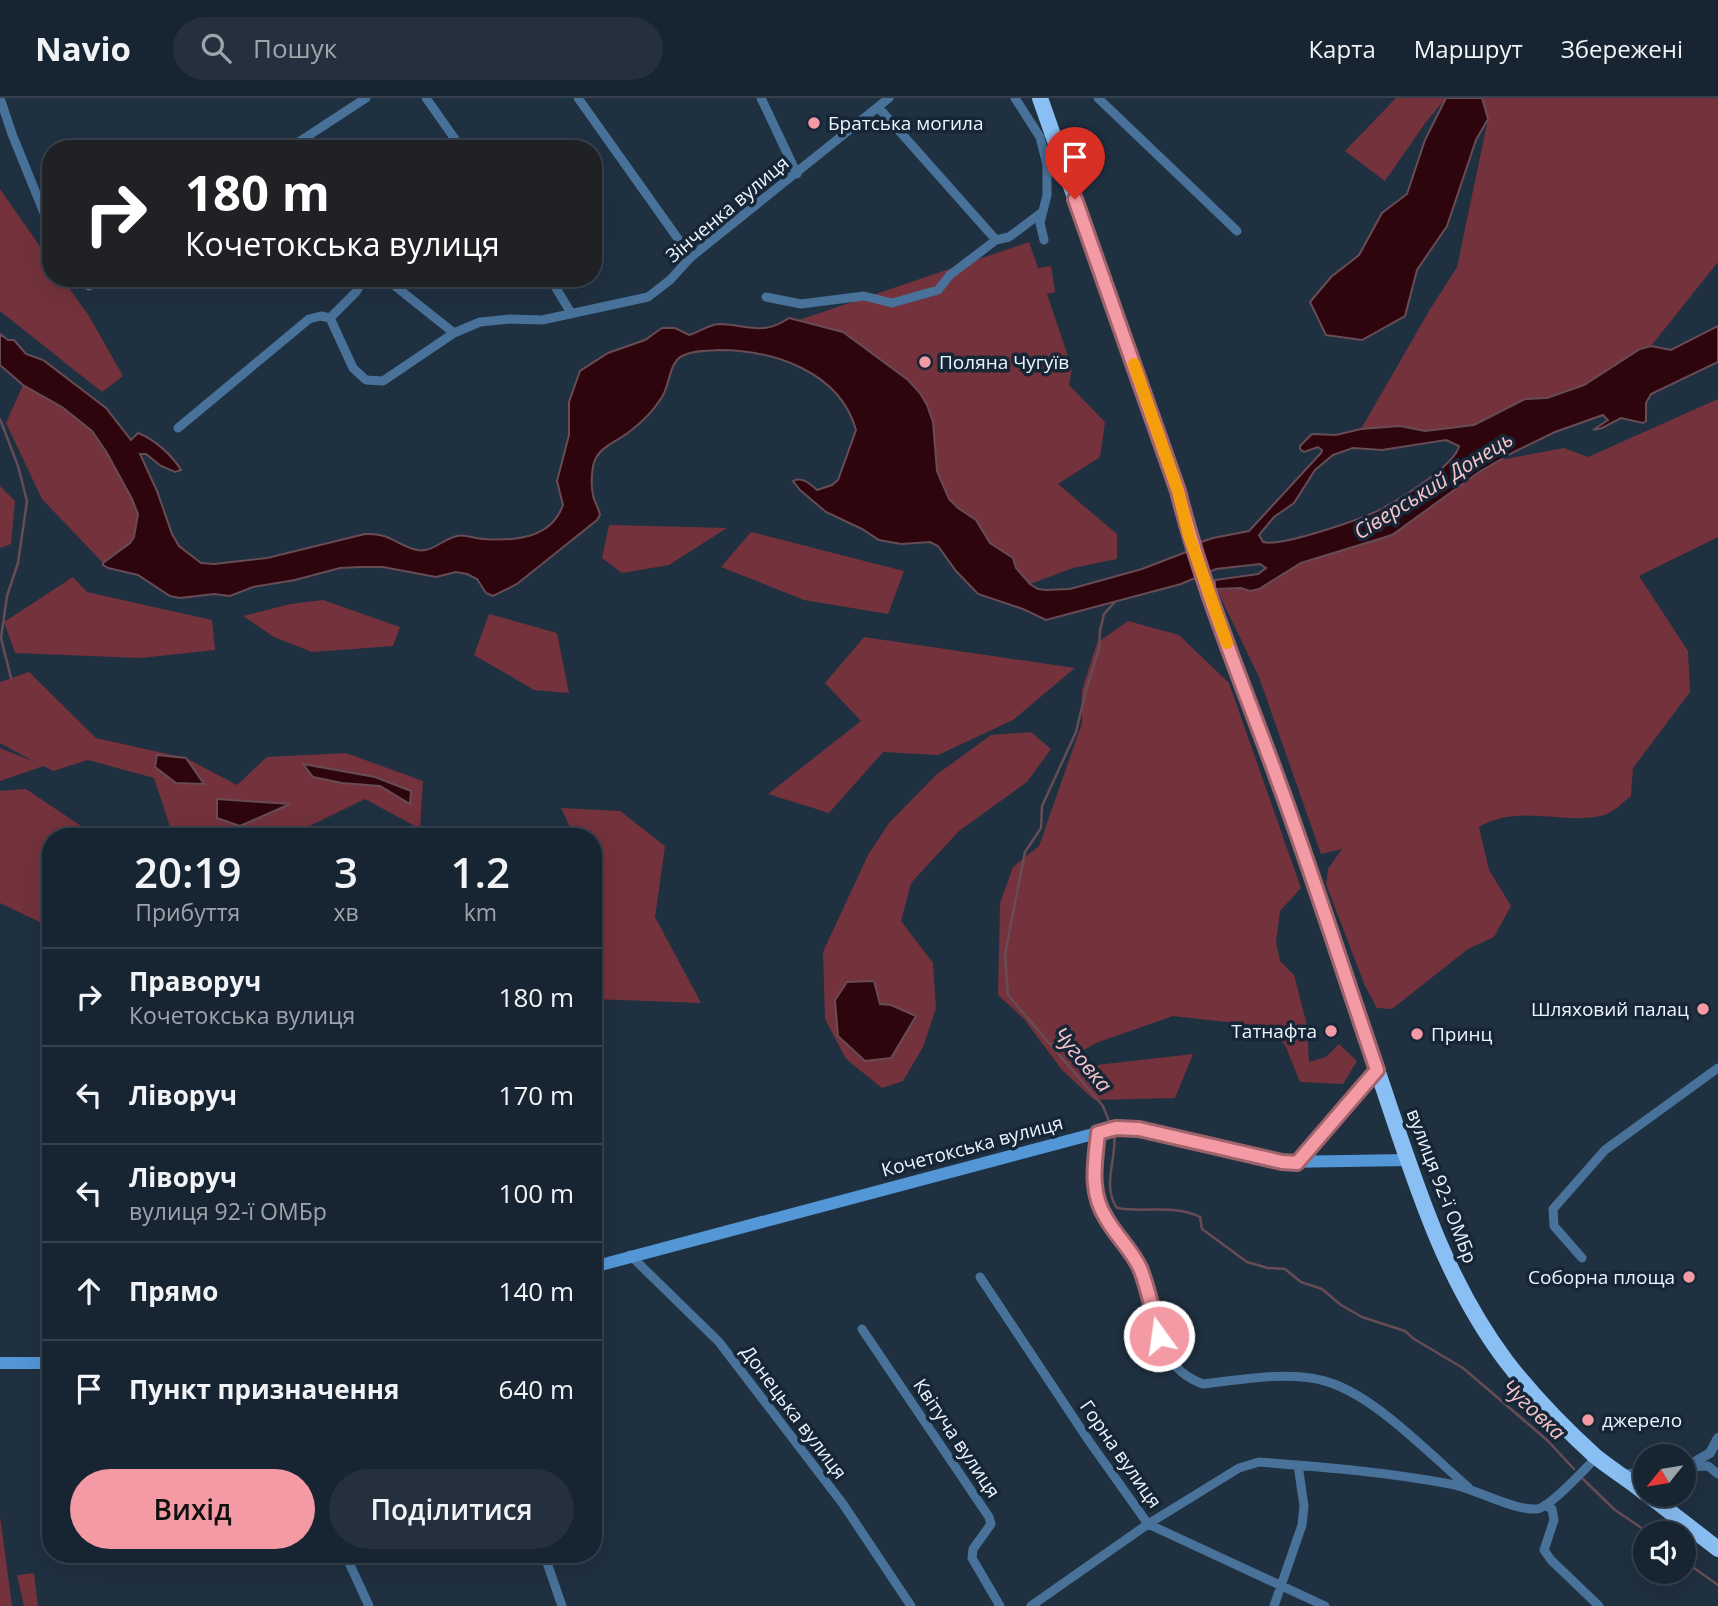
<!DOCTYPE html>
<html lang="uk">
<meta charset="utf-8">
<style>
body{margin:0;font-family:"Open Sans",sans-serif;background:#24303d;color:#f1f3f6;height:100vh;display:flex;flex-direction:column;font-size:26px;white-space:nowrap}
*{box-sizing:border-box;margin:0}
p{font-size:23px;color:#9ea4ab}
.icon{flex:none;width:38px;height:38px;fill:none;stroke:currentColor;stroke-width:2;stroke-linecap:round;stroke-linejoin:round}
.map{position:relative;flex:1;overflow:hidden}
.sheet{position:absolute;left:42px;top:730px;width:560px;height:735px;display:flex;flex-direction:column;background:#172431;border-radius:28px;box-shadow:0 7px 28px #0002,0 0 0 2px #36414d}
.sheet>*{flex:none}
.guide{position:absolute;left:42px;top:42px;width:560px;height:147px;border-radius:28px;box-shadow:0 7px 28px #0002,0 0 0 2px #36414d;background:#202124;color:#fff;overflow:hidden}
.needle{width:46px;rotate:240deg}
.buttons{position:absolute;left:1633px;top:1346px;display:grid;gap:14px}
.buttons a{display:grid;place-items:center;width:63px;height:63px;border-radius:50%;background:#172431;box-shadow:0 7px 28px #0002,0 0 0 2px #36414d;font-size:35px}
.pin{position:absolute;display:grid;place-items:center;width:60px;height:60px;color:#fff;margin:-72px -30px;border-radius:50% 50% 50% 0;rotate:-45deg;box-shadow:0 0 7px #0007}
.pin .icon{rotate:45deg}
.me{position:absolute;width:77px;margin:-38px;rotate:346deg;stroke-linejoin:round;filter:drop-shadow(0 0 5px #0008)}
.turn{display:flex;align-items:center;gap:24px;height:147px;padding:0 28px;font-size:32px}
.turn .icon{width:91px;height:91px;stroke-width:2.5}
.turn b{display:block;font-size:49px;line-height:60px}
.eta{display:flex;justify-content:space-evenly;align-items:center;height:119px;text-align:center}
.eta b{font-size:42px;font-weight:600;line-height:49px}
.cta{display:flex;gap:14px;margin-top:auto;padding:14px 28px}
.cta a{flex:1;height:80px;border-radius:42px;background:#f49aa4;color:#111;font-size:28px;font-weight:600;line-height:80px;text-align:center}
.cta a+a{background:#24303d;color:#f1f3f6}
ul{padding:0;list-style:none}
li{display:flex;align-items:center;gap:21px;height:98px;padding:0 28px;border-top:2px solid #36414d}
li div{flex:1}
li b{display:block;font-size:26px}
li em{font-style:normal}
header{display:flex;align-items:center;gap:42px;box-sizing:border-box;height:98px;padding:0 35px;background:#172431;border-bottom:2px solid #36414d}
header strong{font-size:33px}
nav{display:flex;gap:38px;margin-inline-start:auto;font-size:24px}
.search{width:490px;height:63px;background:#24303d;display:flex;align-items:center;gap:18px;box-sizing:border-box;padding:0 24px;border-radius:38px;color:#9ea4ab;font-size:26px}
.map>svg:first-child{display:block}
.green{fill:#73323c}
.water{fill:#2e040d;stroke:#674c55;stroke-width:2;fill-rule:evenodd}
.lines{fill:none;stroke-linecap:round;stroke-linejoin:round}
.stream{stroke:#674c55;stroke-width:2.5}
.minor{stroke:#49729a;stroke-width:9}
.tertiary{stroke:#49729a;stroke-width:10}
.secondary{stroke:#5397d7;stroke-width:12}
.trunk{stroke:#8abff4;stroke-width:16}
.route-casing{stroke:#9f646b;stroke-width:18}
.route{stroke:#f49aa4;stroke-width:12}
.slow{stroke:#f59e0b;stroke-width:12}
.poi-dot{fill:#f49aa4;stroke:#162636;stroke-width:2.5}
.labels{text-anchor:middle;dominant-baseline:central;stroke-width:7;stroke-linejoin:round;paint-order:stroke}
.poi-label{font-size:19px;fill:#ecf5fe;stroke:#162636;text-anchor:start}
.street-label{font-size:19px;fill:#ecf5fe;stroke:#162636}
.water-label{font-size:21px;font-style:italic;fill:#f7c5c9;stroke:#162636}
</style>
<header>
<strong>Navio</strong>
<div class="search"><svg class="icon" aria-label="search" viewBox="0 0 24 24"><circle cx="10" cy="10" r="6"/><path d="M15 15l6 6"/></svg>Пошук</div>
<nav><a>Карта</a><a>Маршрут</a><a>Збережені</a></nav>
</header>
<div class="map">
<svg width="1718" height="1508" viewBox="0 0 1718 1508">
<rect width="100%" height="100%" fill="#1f3041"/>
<path class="green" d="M1396,0H1446L1426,24L1385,83L1345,53Z
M1482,0H1718V164L1651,248L1640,251L1584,287L1547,300L1525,301L1474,327L1425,333L1400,328L1361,331L1429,213L1457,169L1488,21Z
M0,91L51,164V180H62L89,218L123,278L102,294L0,213Z
M1029,144L1038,170L1051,168L1055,194L1047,196L1072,270L1069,287L1105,324L1100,359L1058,386L1117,436V461L1073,470L1030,486L1015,470V464L990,445L976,422L958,410L949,401L937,373L908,282L843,234L799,222Z
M23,287C46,301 71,312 90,332C104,345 134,397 138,416C139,421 138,431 135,437C129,450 113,454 103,465L42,401L6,325Z
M1718,301V439L1639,478L1688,553L1690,594L1633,670L1631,698C1623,704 1614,714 1604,717C1564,728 1520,705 1479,729L1489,772L1511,808L1494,839L1468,851L1392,911L1377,910L1365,888L1326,786L1328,771L1342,751L1321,756L1259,579L1217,492L1241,490L1250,493L1259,491L1301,465L1392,437L1479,374L1500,362L1564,350L1588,359Z
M0,388L15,403L11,446L0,450Z
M609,427L727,430L669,467L622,475L602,460Z
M751,434L904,473L888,516L804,502L721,469Z
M73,479L87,494L212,522L215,552L141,560L15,555L4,524Z
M323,502L400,529L393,548L312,554L274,539L243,518L290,506Z
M489,516L557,535L569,595L534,592L474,557Z
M1128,523L1179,537L1229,585L1301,790L1280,813L1276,844L1280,863L1294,877L1307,927L1309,964L1326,959L1339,946L1357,963L1343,986L1300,984L1285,947L1262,928L1173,918L1096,945L1077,956L1088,968L1193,956L1175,1000L1094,1002L1062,972L1024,921L998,897L1000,805L1013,769L1039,748L1082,625V592L1097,545Z
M864,539L1075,570L1013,622L938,657L883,654L829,715L768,696L861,623L825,585Z
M29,574L96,640L186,660L237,687L267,659L346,655L423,683L420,731L365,701L289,738H173L154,680L88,662L53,673L44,668L0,683V650L35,664L0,645V584Z
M1031,634L1051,651L1027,684L959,733L911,785L901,823L933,865L936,910L923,949L903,983L882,990L846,961L825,921L823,854L868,757L889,725L936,677L991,637Z
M26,691L96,738H51L50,829L0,805V693Z
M561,710L620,713L665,748L655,819L701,905L593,901V738H562L569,727Z
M0,1418L12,1508H0Z
M34,1475L38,1508H24L17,1477Z"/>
<path class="water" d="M1446,0H1482L1488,21L1476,42L1447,128L1417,172L1405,218L1362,242L1326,237L1310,204L1331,179L1359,157L1382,115L1407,96L1425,42Z
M789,220L843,234L908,282L920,295L927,307L933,324L937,373L949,401L958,410L976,422L990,445L1013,460L1016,470L1030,486L1038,491L1046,492L1070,491L1142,471L1186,454L1201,444L1213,440L1249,433L1321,355L1322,352L1318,349L1304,354L1300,351V348L1312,336L1336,337L1361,331L1400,328L1425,333L1474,327L1525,301L1547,300L1584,287L1640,251L1651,248L1671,252L1718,228V264L1651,296L1646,305V323L1643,325L1621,320L1602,330L1593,332L1608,322L1603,317L1555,334L1514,354L1479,374L1392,437L1301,465L1259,491L1250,493L1241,490L1215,491V482L1258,476L1266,470L1260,466L1216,471L1181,486L1046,522L1023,511L978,496L956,473L938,448L930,444L901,446L879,442L862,431L826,414L800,392L793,383C802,378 810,386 817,392L832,387L838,382L856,332C840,274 774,252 719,252C707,253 693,252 682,258C669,265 670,286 662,299C654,312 641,325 629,334C619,342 602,348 596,360C591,368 591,388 593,397C594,404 599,410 600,417L597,422L517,486L493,498L486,495L477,481L467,476L456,474L436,479L383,469H359L340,470L295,482L253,489L230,498L214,496L180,500L170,498L138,477L108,470L103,467V465L130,445L134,439L138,416L132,401L107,355L92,333L62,309L23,287L0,267V236L8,242H14L26,256L43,262L106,310L131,342L138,335C154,341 172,357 181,372L175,374L161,368L146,356H140L157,393L172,436L179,448L201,465L214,466L267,460L365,436C392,435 395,447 417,452C433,455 442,441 457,438C466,436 475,441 484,441C514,443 551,441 563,407L557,383L569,337V304L580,273L608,255L645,242L662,230H675L689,237C700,234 709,226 720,226C749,227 763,238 789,220ZM1446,342L1459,348C1456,366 1402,400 1385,409C1366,420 1282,449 1263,444L1259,437L1274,419L1294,405L1315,372L1333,357L1353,350L1382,352Z
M157,657L186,660L204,686L176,685L155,669Z
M303,666L375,679L411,693L410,706L380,688L342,685L313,679Z
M217,701L290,706L240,728L217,720Z
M874,883L880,906L891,907L916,918L891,960L865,963L838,938L835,902L847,884Z"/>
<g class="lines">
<path class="stream" d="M0,321L18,368L27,403L18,465L7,498L1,540L11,580
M1111,1028L1103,1008L1008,897L1005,856L1025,754L1041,730L1042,708L1076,634L1086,592L1099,551L1100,533L1104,516L1114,505
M1114,1034C1118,1058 1101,1087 1117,1110C1144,1115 1175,1106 1200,1119L1202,1131L1247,1164L1268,1170L1285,1171L1301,1184L1322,1191L1341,1207L1362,1219L1405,1233L1414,1241L1463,1270L1547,1342L1574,1371
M1583,1381L1615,1412L1649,1435
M1684,1463L1718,1487"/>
<path class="minor" d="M0,0L12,36L51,132
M426,0L462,51
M578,0L691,159
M761,0L797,76
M1015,0L1040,39L1047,67V97L1040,125L1044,142
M1098,0L1237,133
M288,51L366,0
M996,142L1009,139L1041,115
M84,180L89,188L100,180
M385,180L454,235
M550,180L571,215
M766,199L801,206L864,198L892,205L938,192L950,177L996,142L878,9
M330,220L356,194L364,180
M178,330L309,221L321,218L330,220L353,270L366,282L383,283L454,235L480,224L510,221L542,222L648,199L670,182L691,159L889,0
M1098,1035C1095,1057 1090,1084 1098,1105C1107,1129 1128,1145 1139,1168C1159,1212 1149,1266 1203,1286C1239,1282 1287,1273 1321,1282C1372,1294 1428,1355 1468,1389
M630,1157L719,1244L843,1406L911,1508
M1582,1160L1554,1128L1553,1111L1605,1052L1718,970
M980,1179L1089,1343L1148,1426L1325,1508
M862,1231L989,1419L991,1426L973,1451L972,1460L1000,1508
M1688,1369L1708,1368L1718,1376
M1545,1407L1552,1411L1554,1422L1544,1452L1551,1462L1599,1508
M345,1456L369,1508
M544,1456L562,1508
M1031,1508L1148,1426L1239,1370L1259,1364C1322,1369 1388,1374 1450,1386C1474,1390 1514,1413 1537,1411C1551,1409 1585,1370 1597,1359
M1274,1508L1302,1427L1304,1408L1298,1367"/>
<path class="tertiary" d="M1684,1370L1710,1355L1718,1340
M1622,1377L1645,1374"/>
<path class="secondary" d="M1297,1065L1377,972
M593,1169L1116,1030L1138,1031L1282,1064L1407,1062
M0,1265H51"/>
<path class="trunk" d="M1040,0L1178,393C1208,510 1258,621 1297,735C1326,820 1355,906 1384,992C1416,1087 1445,1182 1506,1263C1532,1297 1563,1329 1595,1358C1611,1371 1629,1382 1645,1395
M1647,1396L1718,1451"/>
</g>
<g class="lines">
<g class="route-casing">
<path id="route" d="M1075,101L1178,393C1203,493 1244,588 1279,685C1314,780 1344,876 1377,972L1297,1065L1282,1064L1139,1031L1116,1030L1098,1035C1095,1064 1089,1094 1106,1120C1116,1138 1131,1151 1140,1170C1149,1192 1153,1216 1159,1238"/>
</g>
<use href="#route" class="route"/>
<path class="slow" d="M1134,266L1178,393L1189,438L1227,545"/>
</g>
<g class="poi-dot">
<circle cx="814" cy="25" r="7"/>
<circle cx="925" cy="264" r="7"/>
<circle cx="1703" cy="911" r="7"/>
<circle cx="1331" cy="933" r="7"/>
<circle cx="1417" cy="936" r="7"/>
<circle cx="1689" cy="1179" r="7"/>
<circle cx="1588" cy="1322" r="7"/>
</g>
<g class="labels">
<g class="poi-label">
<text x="828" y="25">Братська могила</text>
<text x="939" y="264">Поляна Чугуїв</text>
<text x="1689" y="911" text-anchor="end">Шляховий палац</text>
<text x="1317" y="933" text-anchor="end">Татнафта</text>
<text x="1431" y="936">Принц</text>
<text x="1675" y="1179" text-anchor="end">Соборна площа</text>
<text x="1602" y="1322">джерело</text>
</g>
<g class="street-label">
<text transform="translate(727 111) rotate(-40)">Зінченка вулиця</text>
<text transform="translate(972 1048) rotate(-15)">Кочетокська вулиця</text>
<text transform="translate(1442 1088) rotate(69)">вулиця 92-ї ОМБр</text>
<text transform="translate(794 1314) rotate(53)">Донецька вулиця</text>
<text transform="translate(957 1340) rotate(56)">Квітуча вулиця</text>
<text transform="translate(1121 1356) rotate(55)">Горна вулиця</text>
</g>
<g class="water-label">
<text transform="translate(1433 387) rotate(-32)">Сіверський Донець</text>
<text transform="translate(1083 961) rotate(50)">Чуговка</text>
<text transform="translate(1534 1311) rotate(43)">Чуговка</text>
</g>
</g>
</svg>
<div class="buttons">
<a><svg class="needle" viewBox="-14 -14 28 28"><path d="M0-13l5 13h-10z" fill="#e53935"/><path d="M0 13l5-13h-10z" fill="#9ea4ab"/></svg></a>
<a><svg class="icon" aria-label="sound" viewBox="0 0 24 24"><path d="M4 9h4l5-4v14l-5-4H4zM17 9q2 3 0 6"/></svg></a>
</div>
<div class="pin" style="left:1075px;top:101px;background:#d93025"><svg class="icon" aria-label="arrive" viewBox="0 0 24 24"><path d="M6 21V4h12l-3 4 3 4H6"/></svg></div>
<svg class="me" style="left:1159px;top:1238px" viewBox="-20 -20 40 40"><circle r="17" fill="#f49aa4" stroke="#fff" stroke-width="3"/><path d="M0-11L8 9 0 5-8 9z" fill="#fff"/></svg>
<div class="guide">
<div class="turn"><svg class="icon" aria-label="right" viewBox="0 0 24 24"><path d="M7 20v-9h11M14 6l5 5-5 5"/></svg><div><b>180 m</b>Кочетокська вулиця</div></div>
</div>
<section class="sheet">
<div class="eta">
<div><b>20:19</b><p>Прибуття</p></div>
<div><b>3</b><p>хв</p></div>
<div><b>1.2</b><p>km</p></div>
</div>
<ul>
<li><svg class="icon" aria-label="right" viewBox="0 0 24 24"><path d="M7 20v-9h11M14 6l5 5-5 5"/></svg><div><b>Праворуч</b><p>Кочетокська вулиця</p></div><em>180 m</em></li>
<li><svg class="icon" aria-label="left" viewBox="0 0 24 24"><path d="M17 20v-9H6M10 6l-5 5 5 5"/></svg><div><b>Ліворуч</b></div><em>170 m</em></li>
<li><svg class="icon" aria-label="left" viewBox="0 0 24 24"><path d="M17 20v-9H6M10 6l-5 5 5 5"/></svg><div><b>Ліворуч</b><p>вулиця 92-ї ОМБр</p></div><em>100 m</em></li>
<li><svg class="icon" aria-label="ahead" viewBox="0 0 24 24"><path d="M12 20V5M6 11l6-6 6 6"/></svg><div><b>Прямо</b></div><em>140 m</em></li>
<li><svg class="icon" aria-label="arrive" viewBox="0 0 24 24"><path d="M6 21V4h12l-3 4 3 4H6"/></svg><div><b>Пункт призначення</b></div><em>640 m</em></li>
</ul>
<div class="cta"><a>Вихід</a><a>Поділитися</a></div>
</section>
</div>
